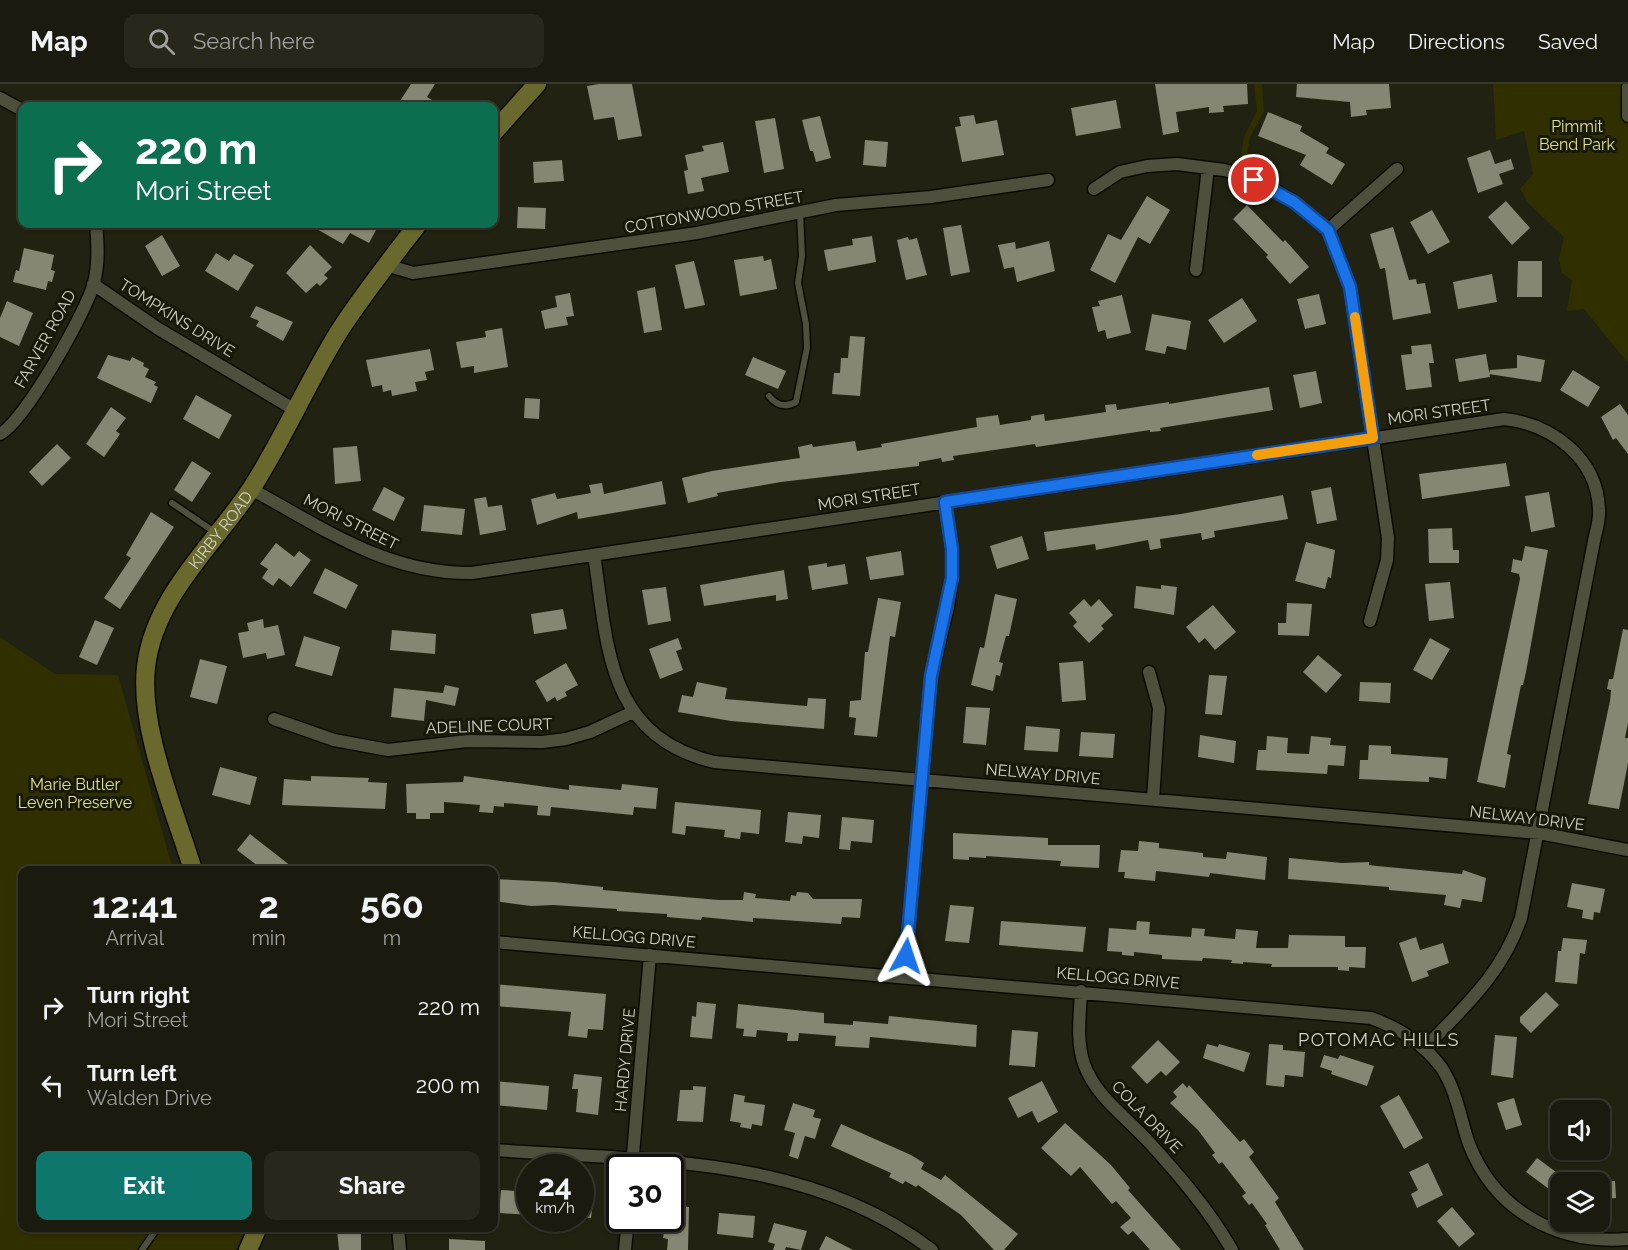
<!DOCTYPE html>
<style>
body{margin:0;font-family:Raleway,sans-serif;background:#27271c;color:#f1f3f6;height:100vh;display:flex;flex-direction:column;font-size:22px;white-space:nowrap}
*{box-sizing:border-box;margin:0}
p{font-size:20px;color:#9fa19e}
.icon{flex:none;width:33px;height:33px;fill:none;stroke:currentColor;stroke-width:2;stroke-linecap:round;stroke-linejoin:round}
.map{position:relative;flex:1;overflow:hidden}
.drawer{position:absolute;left:18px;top:782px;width:480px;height:366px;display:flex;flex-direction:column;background:#1a1a0e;border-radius:12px;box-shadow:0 2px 4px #0004,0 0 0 2px #38382e}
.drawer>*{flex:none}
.guide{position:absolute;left:18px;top:18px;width:480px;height:126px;border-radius:12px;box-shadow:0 2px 4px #0004,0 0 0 2px #38382e;background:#0b6e4f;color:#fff;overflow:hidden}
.buttons{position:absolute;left:1550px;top:1016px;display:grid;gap:12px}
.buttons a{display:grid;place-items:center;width:60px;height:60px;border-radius:12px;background:#1a1a0e;box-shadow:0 2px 4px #0004,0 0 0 2px #38382e;font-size:30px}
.speed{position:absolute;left:516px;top:1070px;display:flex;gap:12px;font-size:30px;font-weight:700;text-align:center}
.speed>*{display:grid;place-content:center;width:78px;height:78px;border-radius:50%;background:#1a1a0e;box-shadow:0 2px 4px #0004,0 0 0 2px #38382e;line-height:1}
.speed small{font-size:15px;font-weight:400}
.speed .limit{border:3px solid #111;border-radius:9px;background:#fff;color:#111}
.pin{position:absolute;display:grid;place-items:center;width:51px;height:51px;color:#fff;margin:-26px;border:3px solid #fff;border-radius:50%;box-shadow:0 2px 6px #0007}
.me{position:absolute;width:66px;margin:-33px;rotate:5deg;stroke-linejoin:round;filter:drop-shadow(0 0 4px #0008)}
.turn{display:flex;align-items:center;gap:21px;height:126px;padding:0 18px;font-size:27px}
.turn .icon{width:78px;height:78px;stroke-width:2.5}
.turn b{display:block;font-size:42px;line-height:51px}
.eta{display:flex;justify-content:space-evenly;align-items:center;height:102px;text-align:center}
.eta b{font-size:36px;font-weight:700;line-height:42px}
.button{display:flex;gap:12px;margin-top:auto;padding:12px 18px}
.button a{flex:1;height:69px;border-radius:12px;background:#0f766e;color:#fff;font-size:24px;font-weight:700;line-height:69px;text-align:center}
.button a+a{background:#27271c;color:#f1f3f6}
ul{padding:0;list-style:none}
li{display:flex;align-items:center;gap:18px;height:78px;padding:0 18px}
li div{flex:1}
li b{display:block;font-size:22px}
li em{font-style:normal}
header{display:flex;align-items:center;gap:36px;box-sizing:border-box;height:84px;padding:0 30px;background:#1a1a0e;border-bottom:2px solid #38382e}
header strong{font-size:28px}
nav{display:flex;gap:33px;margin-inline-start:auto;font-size:21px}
.search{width:420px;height:54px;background:#27271c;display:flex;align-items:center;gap:15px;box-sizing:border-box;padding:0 21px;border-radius:12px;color:#9fa19e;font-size:22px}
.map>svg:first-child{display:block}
.green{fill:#302f00}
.building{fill:#858673}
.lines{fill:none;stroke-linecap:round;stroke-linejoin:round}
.lane-casing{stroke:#0b0b01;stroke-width:9}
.street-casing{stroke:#0b0b01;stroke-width:15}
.secondary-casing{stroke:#0b0b01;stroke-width:21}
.lane{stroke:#4f4f3e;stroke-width:6}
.street{stroke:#4f4f3e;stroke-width:12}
.secondary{stroke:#69692d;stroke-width:18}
.route-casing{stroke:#114b97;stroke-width:15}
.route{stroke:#1a73e8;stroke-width:10}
.slow{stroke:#f59e0b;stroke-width:10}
.labels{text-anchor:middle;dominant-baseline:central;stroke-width:6;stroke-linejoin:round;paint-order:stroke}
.park-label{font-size:16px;fill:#dfe08d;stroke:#191909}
.street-label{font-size:16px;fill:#d1d2c8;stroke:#191909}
.neighbourhood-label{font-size:18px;letter-spacing:1.5px;fill:#d1d2c8;stroke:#191909}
</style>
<header>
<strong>Map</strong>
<div class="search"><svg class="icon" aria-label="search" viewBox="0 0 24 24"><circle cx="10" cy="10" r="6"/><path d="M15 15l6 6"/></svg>Search here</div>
<nav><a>Map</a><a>Directions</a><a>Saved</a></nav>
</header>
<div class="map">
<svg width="1628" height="1166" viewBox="0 0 1628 1166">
<rect width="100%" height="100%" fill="#222212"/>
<path class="green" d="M1254,0H1262L1264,27L1250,53L1245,81L1240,79L1244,53L1257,27Z
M1493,0H1628V279L1584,225L1567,227L1572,196L1562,189L1559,175L1564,153L1529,120L1520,105L1533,90L1524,47L1496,56Z
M0,553L55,590L118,591L173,786H22V1143H250L235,1166H0Z"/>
<path class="building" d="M411,0H435L427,13L442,22H409L400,17Z
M599,0H632L642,52L618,56L614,33L594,36L587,2Z
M1155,0H1247L1248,20L1223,22L1224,28L1209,29V23L1176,28L1179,48L1163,51Z
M1297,0H1389L1391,24L1366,26L1367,31L1351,33L1350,18L1296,13Z
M1116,16L1121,44L1076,52L1071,24Z
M1268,28L1302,42L1300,47L1329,64L1326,69L1345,80L1332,101L1300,81L1306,71L1258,52Z
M974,31L976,40L997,36L1004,71L962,78L955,43L961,42L959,33Z
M820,32L831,74L816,78L813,67H810L802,36Z
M775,34L784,85L764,89L755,37Z
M865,56L888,58L886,83L863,81Z
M723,58L729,88L701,94L704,107L688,110L684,87L688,86L685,71L704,67L702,62Z
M1490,66L1495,80L1511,75L1514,85L1499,90L1503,100L1478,109L1467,74Z
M562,76L564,97L534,99L533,78Z
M1147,112L1170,126L1150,160L1138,153L1115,199L1090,186L1108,150L1121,156Z
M1506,117L1530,144L1512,161L1488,133Z
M1247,121L1283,158L1285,156L1309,183L1290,200L1266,173L1268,171L1233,135Z
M518,123L546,124L545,145L517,144Z
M1432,126L1450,158L1428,170L1410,138Z
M308,140H366L376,146L369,159L350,149L343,160Z
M961,141L970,188L951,192L943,144Z
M1393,143L1409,196L1416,195L1417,200L1425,199L1431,229L1393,236L1385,184L1380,185L1370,150Z
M162,151L180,182L162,192L145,162Z
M872,152L876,178L828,187L824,166L853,161L852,155Z
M908,153L909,156L917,154L927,191L906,196L897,156Z
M1049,157L1055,187L1017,198L1014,183L1004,185L998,161L1015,158L1016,165Z
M310,161L332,183L324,191L328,194L320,202L317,199L306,209L286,189Z
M24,164L54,171L51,186L55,187L52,198L48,197L46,206L13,198L16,186L19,187Z
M216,169L229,177L234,170L254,181L238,207L205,187Z
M763,172L764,177L771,175L777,205L740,212L734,176Z
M694,177L705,221L685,225L675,181Z
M1518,177H1542V213H1517Z
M1492,190L1497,218L1458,225L1453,198Z
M655,203L662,246L644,249L637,207Z
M570,209L574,232L566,233L568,241L545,245L541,227L557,223L555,212Z
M1319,210L1326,240L1305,245L1297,215Z
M1122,211L1131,249L1107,255L1105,246L1098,248L1092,223L1100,222L1098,217Z
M1242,214L1257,237L1224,259L1208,236Z
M7,217L33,229L19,262L0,253V234Z
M256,222L293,238L283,257L256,242L259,237L250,233Z
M1152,230L1191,237L1186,266L1167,262L1165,270L1145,266Z
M502,244L508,283L474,289V282L461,284L456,258L486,253L485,247Z
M850,252L865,253L860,312L832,310L834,289H840L841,274H848Z
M1431,260L1434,279H1429L1432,303L1406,306L1401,271L1412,270L1411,262Z
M430,265L434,286L425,288L427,296L415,298L417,307L392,312L391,306L383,308L382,301L372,303L366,276Z
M1486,270L1490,293L1459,298L1455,275Z
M108,271L130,277L132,273L144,279L143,282L149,285L145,293L156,298L154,301L158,303L151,319L97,294Z
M1517,271L1545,276L1541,298L1489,290L1490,286L1517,284Z
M753,273L786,287L778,305L745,291Z
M1573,286L1600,303L1588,323L1560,306Z
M1316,287L1322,319L1300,324L1293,291Z
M1269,303L1273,326L1160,344L1161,347L1150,348V346L1036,363L1035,360L953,372L954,376L942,378L941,374L919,378V382L781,398L717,409L718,412L688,419L682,394L712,387L800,374L798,363L812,360L813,363L855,357L857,367L882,363L881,360L977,343L976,334L998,331L1000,341L1031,336V332L1044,330L1045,337L1106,328L1105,321L1116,320L1117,326L1169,318V320Z
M196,311L232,331L219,355L183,335Z
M525,314L540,315L539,335L524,334Z
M1620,320L1628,331V370L1616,354L1613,356L1601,333Z
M111,323L126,334L116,347L120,350L104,373L86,360Z
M57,360L71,374L42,402L29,388Z
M357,362L361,397L335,400L333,364Z
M192,377L211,389L192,418L174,406Z
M1506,379L1510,402L1422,415L1419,390Z
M662,397L666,420L578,435L577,428L537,441L531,415L555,409L557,415L591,409L589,401L602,399L604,410Z
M384,403L405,414L394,437L372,426Z
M1331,403L1337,436L1317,440L1311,407Z
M1549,408L1555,443L1531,448L1525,412Z
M1283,411L1288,435L1214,447L1215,453L1202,456L1201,449L1160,455L1161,464L1150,466L1148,456L1096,466L1095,460L1047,467L1044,448L1181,430Z
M486,413L488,423L502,421L506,446L480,451L474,415Z
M424,421L465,425L462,451L421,447Z
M151,428L174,443L120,525L104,514L131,474L126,471Z
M1452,444L1453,466H1459V479H1429L1428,445Z
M1022,452L1029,475L997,485L990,462Z
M1306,458L1335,466L1331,494L1328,493L1325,505L1295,497Z
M276,459L294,473L299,467L311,476L291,503L279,494L273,502L262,494L268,485L260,480Z
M1525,462L1548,466L1526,588L1523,601H1521L1507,670L1511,671L1505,704L1477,698L1520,495L1519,490L1511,488L1513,475L1522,477Z
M901,467L904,491L870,496L866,473Z
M827,479V483L845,480L848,500L812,506L808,482Z
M325,484L358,501L346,525L313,509Z
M784,486L788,515L776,517V511L704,522L700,501Z
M1450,498L1454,534L1429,537L1425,500Z
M1161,501L1177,503L1174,531L1134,524L1136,502L1161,505Z
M666,503L671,537L648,541L642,506Z
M995,510L1017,515L1009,552H1006L999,578L1003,579L1000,592L996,591L993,607L971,601L980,563L984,564Z
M878,514L901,518L895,553L890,552L877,653L854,651L856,634L849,633L850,617L861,616L865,568H868Z
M1084,515L1091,523L1099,515L1113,531L1101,542L1104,545L1089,559L1073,542L1077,538L1069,529Z
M1287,519L1312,520L1309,552L1278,551V539H1286Z
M1213,521L1236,548L1215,566L1205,554L1199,559L1186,543Z
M563,525L567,545L534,550L531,530Z
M263,535L264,544L278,541L285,571L267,575L266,569L243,574L238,549L249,547L247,539Z
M95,536L114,544L97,581L79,573Z
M1623,545L1628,546V639L1625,654H1628V679L1619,725L1588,720L1610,617L1611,606L1607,605L1609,595H1613Z
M392,546L436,550L435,570L390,566Z
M304,552L340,563L332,592L295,582Z
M678,554L682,565L676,567L683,586L660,595L649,565Z
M1430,554L1450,565L1432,596L1413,586Z
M1318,571L1342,591L1326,609L1303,588Z
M200,575L227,582L217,620L190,613Z
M1083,577L1086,616L1062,618L1059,579Z
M566,579L578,601L565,608L567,612L557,617L555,613L547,618L535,597Z
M1209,591L1227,592L1222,631L1205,630Z
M697,598L727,604L725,615L807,622L808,614L826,615L824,645L731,637L678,628L682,611L693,613Z
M1360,598L1391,599L1390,619L1359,617Z
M445,601L459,604L455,622L426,616L424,637L391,633L394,604L443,609Z
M966,623L990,624L986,661L963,659Z
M1026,642L1060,645L1058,668L1024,666Z
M1081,648L1115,650L1113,674L1079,672Z
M1200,651L1236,657L1234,679L1198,673Z
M1267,652L1288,654L1287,669L1309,670L1311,652L1331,654L1330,661L1346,662L1344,682L1328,681L1327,690L1256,686L1258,666H1266Z
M1369,661L1391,662V670L1448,674L1446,695L1429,693V698L1359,695L1360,676H1368Z
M220,683L257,693L250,721L212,711Z
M311,692L369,694L368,698L387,699L385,725L282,721L284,695L311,697Z
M464,692L569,706V701L621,706L622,700L658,704L656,725L634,723L633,731L551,723L550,732L537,731L538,722L504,719V723L494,722L493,729L479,728L480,721L444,718V729H430V735H416V729H407L406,700L463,698Z
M675,718L761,726L759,750L741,748L740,755L724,753L725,746L686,742L685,751L672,749Z
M788,728L821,731L819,754L803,752L802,760L785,758Z
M842,733L874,736L872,759L851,757L850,766L839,765Z
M953,749L1048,754V761H1100L1099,784L1060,782L1061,777L986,772V774L969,773V776L953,775Z
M250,750L296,786H263L237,766Z
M1139,757L1159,759V764L1203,769V773L1226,775L1227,768L1267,773L1265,796L1210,789L1209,793L1156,787L1155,797L1124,794L1125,788H1118L1121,766L1138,767Z
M1289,774L1342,779L1369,778V781L1377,782L1462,790L1463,786L1486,794L1482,818L1462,815L1460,824L1444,821L1446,811L1389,806V803L1288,795Z
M494,795L554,798L603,803V806L719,816H743L744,808L756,810L755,814L790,817L791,811L796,812L797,808L808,809L813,815H862L860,834L842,833L841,840L753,834V838L702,833L701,836L667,833V830L617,827V825L553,821L531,822L494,817Z
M1572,799L1605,805L1600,829L1594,828L1593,836L1582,834L1583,826L1567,823Z
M950,821L974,823L969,859L945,857Z
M1001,837L1086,843L1083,868L999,861Z
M1137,837L1150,838L1149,850L1191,853L1192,844L1205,845L1204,852L1235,855L1236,845L1258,847L1256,864H1288L1289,851L1345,852V863H1366L1365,884L1349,883V887L1338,886V883H1271L1272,880L1243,878V880L1231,879L1232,876L1203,874L1202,877L1162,875V871L1134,868V872L1122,871V868L1107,867L1109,844L1136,846Z
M1416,853L1420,866L1443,859L1449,879L1427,887L1429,892L1412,898L1399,859Z
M1563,854L1587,856L1585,870L1580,869L1577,900L1555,898L1558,867H1561Z
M494,900L606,910L603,946L588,945L587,954L568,952L571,928L494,922Z
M1546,908L1559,921L1531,949L1520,938V933Z
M697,918L716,920L712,955L690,953L692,932L696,933Z
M738,920L824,929V939L853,941V937L888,940L889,932L977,941L976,963L870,953L869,964L835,962L836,952L799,949L798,957H787L788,949L757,946L756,953L743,952L744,945L736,944Z
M1012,946L1038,948L1035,983L1009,981Z
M1495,951L1517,953L1513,994L1491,991Z
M1158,956L1180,978L1166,992L1161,987L1147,1000L1131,983Z
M1207,960L1218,963L1219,960L1250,969L1244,988L1203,974Z
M1269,960L1283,961V966L1305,968L1303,993L1285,991L1284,1003L1266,1001Z
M1324,971L1338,975L1340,971L1374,982L1367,1002L1331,990L1332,987L1320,983Z
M574,990L602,993L598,1031L576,1028L578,1005H572Z
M494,997L549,1002L547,1026L494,1021Z
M1042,997L1058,1028L1038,1039L1032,1027L1018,1034L1008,1014Z
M1183,999L1187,1004L1189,1001L1240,1058L1244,1055L1254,1068L1249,1073L1279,1114L1275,1118L1304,1166H1280L1265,1141L1267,1140L1252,1119L1249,1121L1242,1112L1246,1109L1222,1078L1219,1080L1212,1071L1215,1069L1198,1046L1170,1019L1177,1013L1173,1008Z
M693,1002L706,1003L703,1038L677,1037L680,1006H693Z
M734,1010L745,1012L744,1018L765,1021L762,1042L752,1040L751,1045L740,1043L741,1039L730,1037Z
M1399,1011L1423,1054L1404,1065L1380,1022Z
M1514,1014L1522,1041L1506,1046L1497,1019Z
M793,1019L815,1026L813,1033L821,1035L815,1055L805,1052L798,1075L789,1072L795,1049L784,1046Z
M1065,1039L1111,1081L1130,1104L1128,1106L1181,1166H1150L1133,1147L1128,1151L1120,1143L1131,1134L1116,1117L1112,1120L1080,1083L1071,1092L1041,1064Z
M841,1040L911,1071L924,1079L921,1085L941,1096L945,1091L1018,1150L1004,1166H994L961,1131L918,1101L916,1103L905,1097L903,1100L889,1093L891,1089L831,1062Z
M1537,1074L1560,1091L1549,1105L1526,1088Z
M1428,1079L1443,1111L1417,1124L1411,1110L1418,1106L1409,1088Z
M1615,1097L1616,1114L1599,1115V1098Z
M501,1106L530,1108V1131L499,1129Z
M580,1111L594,1112L591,1134L580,1133Z
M670,1121L689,1123L688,1166H667L668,1155L663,1154L666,1134H670Z
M1452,1123L1475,1150L1459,1163L1437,1137Z
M719,1129L755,1132L753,1154L717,1150Z
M774,1139L807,1147L801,1166L786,1163L785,1166H773L775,1160L768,1158Z
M361,1144V1166H339L337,1146Z
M826,1152L853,1166H819Z
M449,1155L485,1157V1166H449Z"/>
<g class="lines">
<g class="lane-casing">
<path id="lane" d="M769,312C776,321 785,324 796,318L807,264L806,240L798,199L802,172L800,129
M172,419L216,449
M142,1166L158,1143"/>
</g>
<g class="street-casing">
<path id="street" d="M1628,3V32
M0,14L22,26
M1094,105L1120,88L1147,82L1177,80L1224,86L1240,90L1268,102L1294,118L1328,146L1350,203L1388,454L1387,476L1370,537
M1328,146L1397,85
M386,181L413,189L697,149L836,121L931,113L1048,96
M1196,186L1208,84
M93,200L157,244L295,326
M0,350C25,337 86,228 94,199C99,179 98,160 96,140
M251,405C323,444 387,490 472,489L1504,335C1552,340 1597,374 1599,425C1600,436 1596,447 1594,457L1521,834C1502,890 1464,923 1425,964
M594,471C608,562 606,652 714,678L1539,749L1628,766
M1149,588L1159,624L1153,716
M274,635L334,656L388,666L467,657L542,658L566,655L590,648L633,628
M494,858L1371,934C1399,944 1423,959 1441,983C1457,1007 1460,1034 1469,1060C1495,1127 1558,1161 1628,1155
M904,893L931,592L948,523L952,494V465L945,418
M1081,907C1080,932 1076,956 1084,980C1096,1013 1126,1033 1148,1057C1179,1091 1209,1126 1232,1166
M494,1066C644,1077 807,1070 932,1166
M632,1082L650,871
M398,1143L400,1166
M625,1166L628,1134"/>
</g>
<g class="secondary-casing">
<g id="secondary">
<path d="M494,48L537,0"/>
<path id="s1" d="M193,786C175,727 139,645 146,583C154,512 214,461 251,405C284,354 308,297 340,246C364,209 392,174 418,140"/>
<path d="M248,1166L258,1143"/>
</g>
</g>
<use href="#lane" class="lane"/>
<use href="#street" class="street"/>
<use href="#secondary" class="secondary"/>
</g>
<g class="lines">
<g class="route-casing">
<path id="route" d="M906,872L931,592L952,494V465L945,418L1373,354L1350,203L1328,146L1294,118L1254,96"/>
</g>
<use href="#route" class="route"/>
<path class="slow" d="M1257,371L1373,354L1355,233"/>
</g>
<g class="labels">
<g class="park-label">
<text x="1577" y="42">Pimmit<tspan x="1577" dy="18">Bend Park</tspan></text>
<text x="75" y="700">Marie Butler<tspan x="75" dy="18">Leven Preserve</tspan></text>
</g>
<g class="street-label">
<text transform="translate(714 128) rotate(-10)">COTTONWOOD STREET</text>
<text transform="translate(177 234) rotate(32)">TOMPKINS DRIVE</text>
<text transform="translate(45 255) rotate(-61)">FARVER ROAD</text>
<text transform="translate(1439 328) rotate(-8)">MORI STREET</text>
<text transform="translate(869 413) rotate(-9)">MORI STREET</text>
<text transform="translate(351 438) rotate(27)">MORI STREET</text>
<text stroke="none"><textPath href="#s1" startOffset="368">KIRBY ROAD</textPath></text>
<text transform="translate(489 642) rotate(-2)">ADELINE COURT</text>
<text transform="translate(1043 690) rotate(5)">NELWAY DRIVE</text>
<text transform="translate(1527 734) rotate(7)">NELWAY DRIVE</text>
<text transform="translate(634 853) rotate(5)">KELLOGG DRIVE</text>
<text transform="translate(1118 894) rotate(5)">KELLOGG DRIVE</text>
<text transform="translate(625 976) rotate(-85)">HARDY DRIVE</text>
<text transform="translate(1147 1033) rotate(46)">COLA DRIVE</text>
</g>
<g class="neighbourhood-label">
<text x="1379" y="955">POTOMAC HILLS</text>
</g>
</g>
</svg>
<div class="buttons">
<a><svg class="icon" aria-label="sound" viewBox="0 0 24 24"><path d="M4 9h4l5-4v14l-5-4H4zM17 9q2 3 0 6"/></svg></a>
<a><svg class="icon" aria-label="layers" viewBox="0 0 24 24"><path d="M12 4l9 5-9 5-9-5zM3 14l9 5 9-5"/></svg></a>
</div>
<div class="speed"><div>24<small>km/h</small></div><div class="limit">30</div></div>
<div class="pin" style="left:1254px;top:96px;background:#d93025"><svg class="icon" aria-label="arrive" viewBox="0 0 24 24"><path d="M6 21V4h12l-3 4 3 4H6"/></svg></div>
<svg class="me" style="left:906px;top:872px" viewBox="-20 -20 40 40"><path d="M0-17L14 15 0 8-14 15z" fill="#1a73e8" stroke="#fff" stroke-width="4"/></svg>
<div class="guide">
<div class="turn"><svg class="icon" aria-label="right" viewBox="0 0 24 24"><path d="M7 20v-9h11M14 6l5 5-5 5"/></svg><div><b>220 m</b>Mori Street</div></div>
</div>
<section class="drawer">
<div class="eta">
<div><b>12:41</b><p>Arrival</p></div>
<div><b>2</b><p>min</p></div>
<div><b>560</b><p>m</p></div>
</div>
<ul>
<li><svg class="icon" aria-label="right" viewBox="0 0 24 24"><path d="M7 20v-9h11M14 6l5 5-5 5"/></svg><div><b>Turn right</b><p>Mori Street</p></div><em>220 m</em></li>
<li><svg class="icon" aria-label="left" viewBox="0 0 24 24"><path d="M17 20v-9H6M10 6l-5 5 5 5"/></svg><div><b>Turn left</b><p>Walden Drive</p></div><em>200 m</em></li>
</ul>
<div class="button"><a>Exit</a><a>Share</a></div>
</section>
</div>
